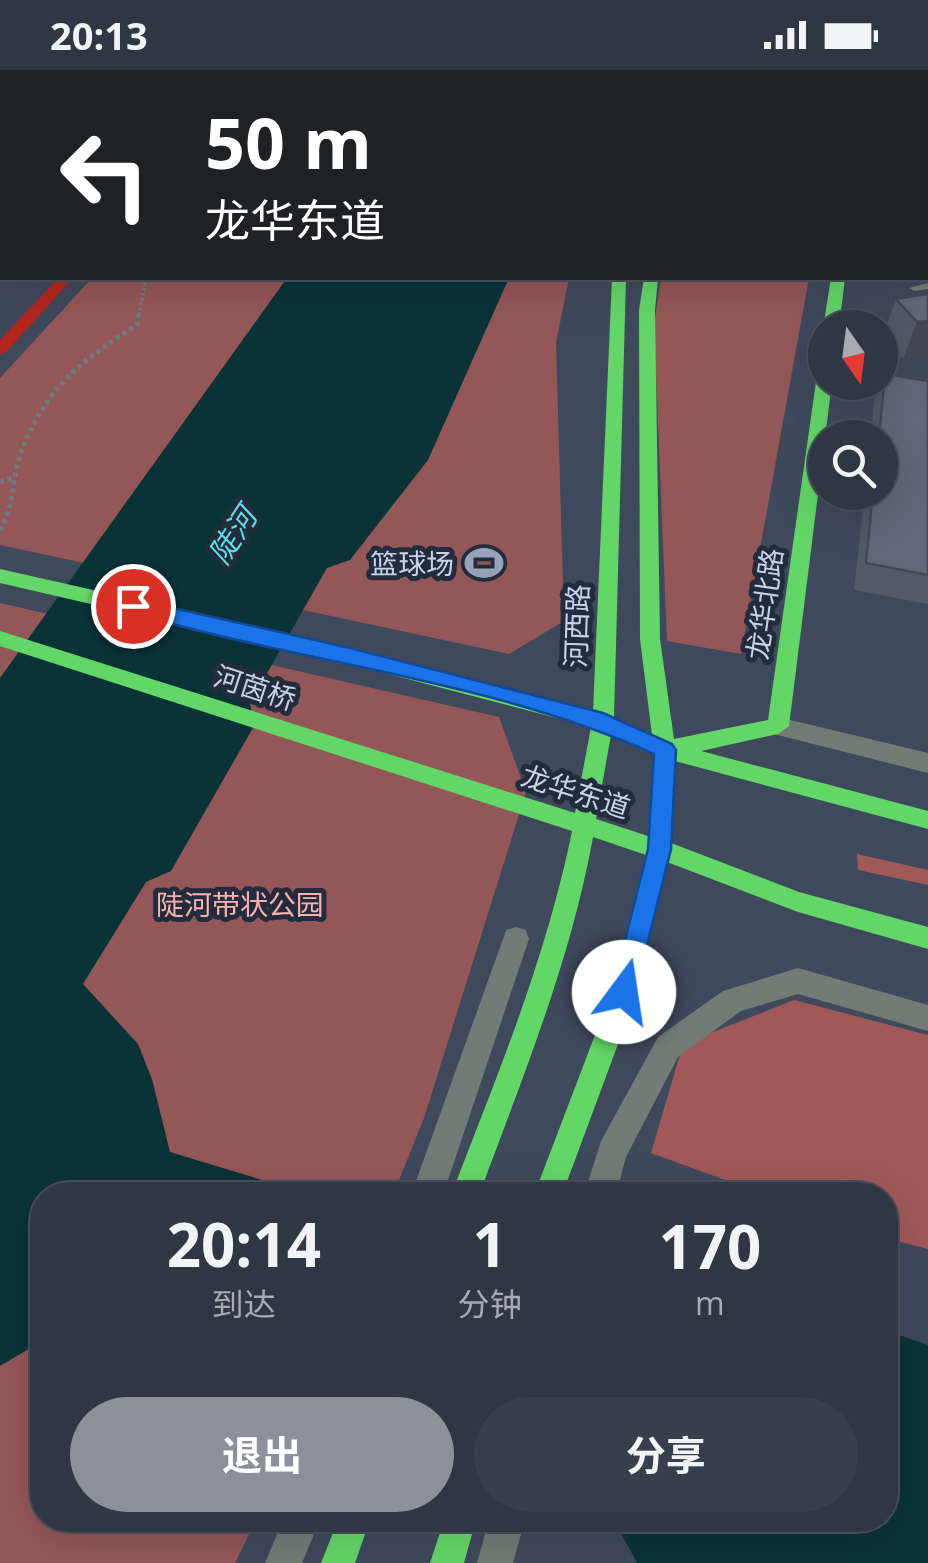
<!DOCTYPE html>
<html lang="zh">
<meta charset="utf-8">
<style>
body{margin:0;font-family:"Open Sans","Noto Sans SC",sans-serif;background:#373f4c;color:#f1f3f6;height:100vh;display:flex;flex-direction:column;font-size:38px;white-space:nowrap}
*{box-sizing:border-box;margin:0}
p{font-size:32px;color:#a7acb3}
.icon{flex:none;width:55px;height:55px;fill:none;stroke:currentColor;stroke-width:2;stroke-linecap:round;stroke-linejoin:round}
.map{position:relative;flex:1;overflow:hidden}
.sheet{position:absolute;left:30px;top:1112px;width:868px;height:350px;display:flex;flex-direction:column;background:#2f3745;border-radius:40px;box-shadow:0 10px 40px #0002,0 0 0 2px #4a515e}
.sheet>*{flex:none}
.guide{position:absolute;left:0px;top:0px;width:930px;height:210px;box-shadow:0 10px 40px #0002,0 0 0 2px #4a515e;background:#202124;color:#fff;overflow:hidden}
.needle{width:65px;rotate:166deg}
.controls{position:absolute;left:808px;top:240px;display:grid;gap:20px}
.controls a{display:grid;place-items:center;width:90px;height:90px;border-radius:50%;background:#2f3745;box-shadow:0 10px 40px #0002,0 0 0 2px #4a515e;font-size:50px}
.pin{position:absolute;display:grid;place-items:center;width:85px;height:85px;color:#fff;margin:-42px;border:5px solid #fff;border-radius:50%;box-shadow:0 2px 10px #0007}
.me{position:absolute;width:110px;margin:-55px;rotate:14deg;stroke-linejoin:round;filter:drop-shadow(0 0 8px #0008)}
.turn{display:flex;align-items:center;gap:35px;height:210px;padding:0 40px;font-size:45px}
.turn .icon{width:130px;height:130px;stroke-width:2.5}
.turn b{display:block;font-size:70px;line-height:85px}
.eta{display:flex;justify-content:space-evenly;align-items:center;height:170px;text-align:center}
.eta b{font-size:60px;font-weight:700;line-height:70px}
.action{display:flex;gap:20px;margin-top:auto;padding:20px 40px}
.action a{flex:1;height:115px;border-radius:60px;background:#8c9099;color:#fff;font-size:40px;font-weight:700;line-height:115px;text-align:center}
.action a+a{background:#373f4c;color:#f1f3f6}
.status{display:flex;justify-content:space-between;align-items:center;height:70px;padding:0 50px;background:#2f3745;direction:ltr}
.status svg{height:28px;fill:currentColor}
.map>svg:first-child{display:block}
.green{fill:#945758}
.forest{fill:#a15859}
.water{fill:#0a3338}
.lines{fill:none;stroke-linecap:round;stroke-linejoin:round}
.path-far1{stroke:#727a7d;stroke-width:4;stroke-dasharray:2.5 2.5;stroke-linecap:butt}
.path{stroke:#727a7d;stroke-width:5;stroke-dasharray:4 4;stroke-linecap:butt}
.lane{fill:#727c77;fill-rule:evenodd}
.street{fill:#727c77;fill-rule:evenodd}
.fast{fill:#63d668;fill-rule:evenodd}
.jam{fill:#b3261e;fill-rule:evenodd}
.wall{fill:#525967}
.shaded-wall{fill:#424954}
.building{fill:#5f6878;stroke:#424954;stroke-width:2.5}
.route{fill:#1a73e8;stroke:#114b97;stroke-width:2.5}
.labels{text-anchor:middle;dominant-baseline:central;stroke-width:10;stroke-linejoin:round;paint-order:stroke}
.poi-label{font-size:28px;fill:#c7d3e9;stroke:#232c3c;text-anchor:end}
.street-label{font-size:28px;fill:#c7d3e9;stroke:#232c3c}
.park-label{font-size:28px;fill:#fab2ae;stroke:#232c3c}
.water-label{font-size:30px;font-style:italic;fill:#5bdde7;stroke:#232c3c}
</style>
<div class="status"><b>20:13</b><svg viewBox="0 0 49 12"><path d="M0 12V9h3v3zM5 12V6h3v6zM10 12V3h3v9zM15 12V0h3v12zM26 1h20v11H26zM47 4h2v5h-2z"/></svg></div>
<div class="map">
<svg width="928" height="1493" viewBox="0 0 928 1493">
<rect width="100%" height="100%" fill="#3f495c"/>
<path class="green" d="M92,208H569L556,273L564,551L509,584L0,475V308Z
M661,208H809L741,584L667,571L654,255Z
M0,533L499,647L526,722L424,1048L393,1125H42V1450H256L235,1493H0Z"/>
<path class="forest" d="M857,784L928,800V815L858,800Z
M794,930L928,965V1179L885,1168V1125H766L651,1083L683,974Z"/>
<path class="water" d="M287,208H509L428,390L350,490L327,498L250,633L254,656L171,801L146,812L83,914L138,974L152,1009L170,1082L312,1125H42V1265L27,1280L0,1296V608Z
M885,1260L928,1275V1493H637L614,1450H885Z"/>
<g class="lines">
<path class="path-far1" d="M139,245L146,208"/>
<path class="path" d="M0,412L13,408
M0,460C14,438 11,417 18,393C37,327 80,290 137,255L139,242"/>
<path class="lane" d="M928,213V219L914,221L909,218Z"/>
<path class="street" d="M778,647L928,683V703L770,663L766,656L770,649Z
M516,857L526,860L529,869L443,1125H411L503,869L506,860Z
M798,898L928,935V961L798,924L741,941L678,987L626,1087L616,1125H584L601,1071L658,967L723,921Z
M283,1450H320L302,1493H265Z
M489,1450H525L513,1493H477Z"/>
<path class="fast" d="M223,0H235V2H223Z
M671,0H683V2H671Z
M849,0H861L862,2H850Z
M612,208H626L614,648L652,665L640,569L639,240L644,208H658L655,240L660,569L674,669L768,650L817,305L825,300V312H832L789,656L778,664L701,681L928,741V759L675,691L671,773L799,822L928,857V879L798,842L667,792L637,923L562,1125H534L611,923L646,785L593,767C571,890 522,1009 479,1125H451C497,1006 547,886 572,761L0,576V561L575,743L591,657L350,594L0,513V499L350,578L593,641ZM611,665L654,685L648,766L596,749Z
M831,208H845L839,258H825V261L823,258Z
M338,1450H370L355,1493H321Z
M444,1450H476L464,1493H430Z"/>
<path class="jam" d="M58,208H73L6,282L0,284V270Z"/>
</g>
<path class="wall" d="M894,0H928V22V2H893Z
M928,224V284L903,289L883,265L896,229Z
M885,304L928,311V534L854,520L865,422H880V368H871L874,332Z"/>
<path class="shaded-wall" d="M914,0H928V22V2H913Z
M928,251V284L903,289L917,252Z"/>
<path class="building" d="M928,224V251L917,252L896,229Z
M885,304L928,311V505L866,493L873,422H880L879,368Z"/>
<path class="route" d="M133,529L350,578L603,643L672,674L676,680L671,779L633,931L624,934L615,931L612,922L648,779L654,684C489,609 299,593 126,541L123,536Z"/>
<defs>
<g id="stadium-bare" transform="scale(3)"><path d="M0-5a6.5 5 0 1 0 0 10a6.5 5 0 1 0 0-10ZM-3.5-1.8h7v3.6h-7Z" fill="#97a3b8" stroke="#232c3c" stroke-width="2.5" paint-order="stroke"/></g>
</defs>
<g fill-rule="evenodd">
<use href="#stadium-bare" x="484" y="493"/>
</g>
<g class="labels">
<g class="poi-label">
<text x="454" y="493">篮球场</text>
</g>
<g class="street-label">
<text transform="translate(764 534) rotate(-82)">龙华北路</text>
<text transform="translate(576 556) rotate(-88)">河西路</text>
<text transform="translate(255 617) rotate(18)">河茵桥</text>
<text transform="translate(576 721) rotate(18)">龙华东道</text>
</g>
<g class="park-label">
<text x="240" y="834">陡河带状公园</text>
</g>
<g class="water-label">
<text transform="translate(232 465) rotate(-57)">陡河</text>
</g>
</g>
</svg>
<div class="controls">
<a><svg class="needle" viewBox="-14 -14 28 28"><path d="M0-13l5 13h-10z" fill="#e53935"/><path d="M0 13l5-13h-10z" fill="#a7acb3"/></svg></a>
<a><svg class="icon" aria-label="search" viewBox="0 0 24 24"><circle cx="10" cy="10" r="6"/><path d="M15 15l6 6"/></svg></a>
</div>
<div class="pin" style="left:133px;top:536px;background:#d93025"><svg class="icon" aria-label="arrive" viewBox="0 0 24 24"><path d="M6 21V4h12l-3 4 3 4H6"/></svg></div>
<svg class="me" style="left:624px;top:922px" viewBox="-20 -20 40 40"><circle r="19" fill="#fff"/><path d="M0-13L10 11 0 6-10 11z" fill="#1a73e8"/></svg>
<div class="guide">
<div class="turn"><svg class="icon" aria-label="left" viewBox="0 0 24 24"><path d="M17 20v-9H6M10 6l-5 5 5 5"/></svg><div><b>50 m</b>龙华东道</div></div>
</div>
<section class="sheet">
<div class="eta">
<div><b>20:14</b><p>到达</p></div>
<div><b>1</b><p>分钟</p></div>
<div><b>170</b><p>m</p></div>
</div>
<div class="action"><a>退出</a><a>分享</a></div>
</section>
</div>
